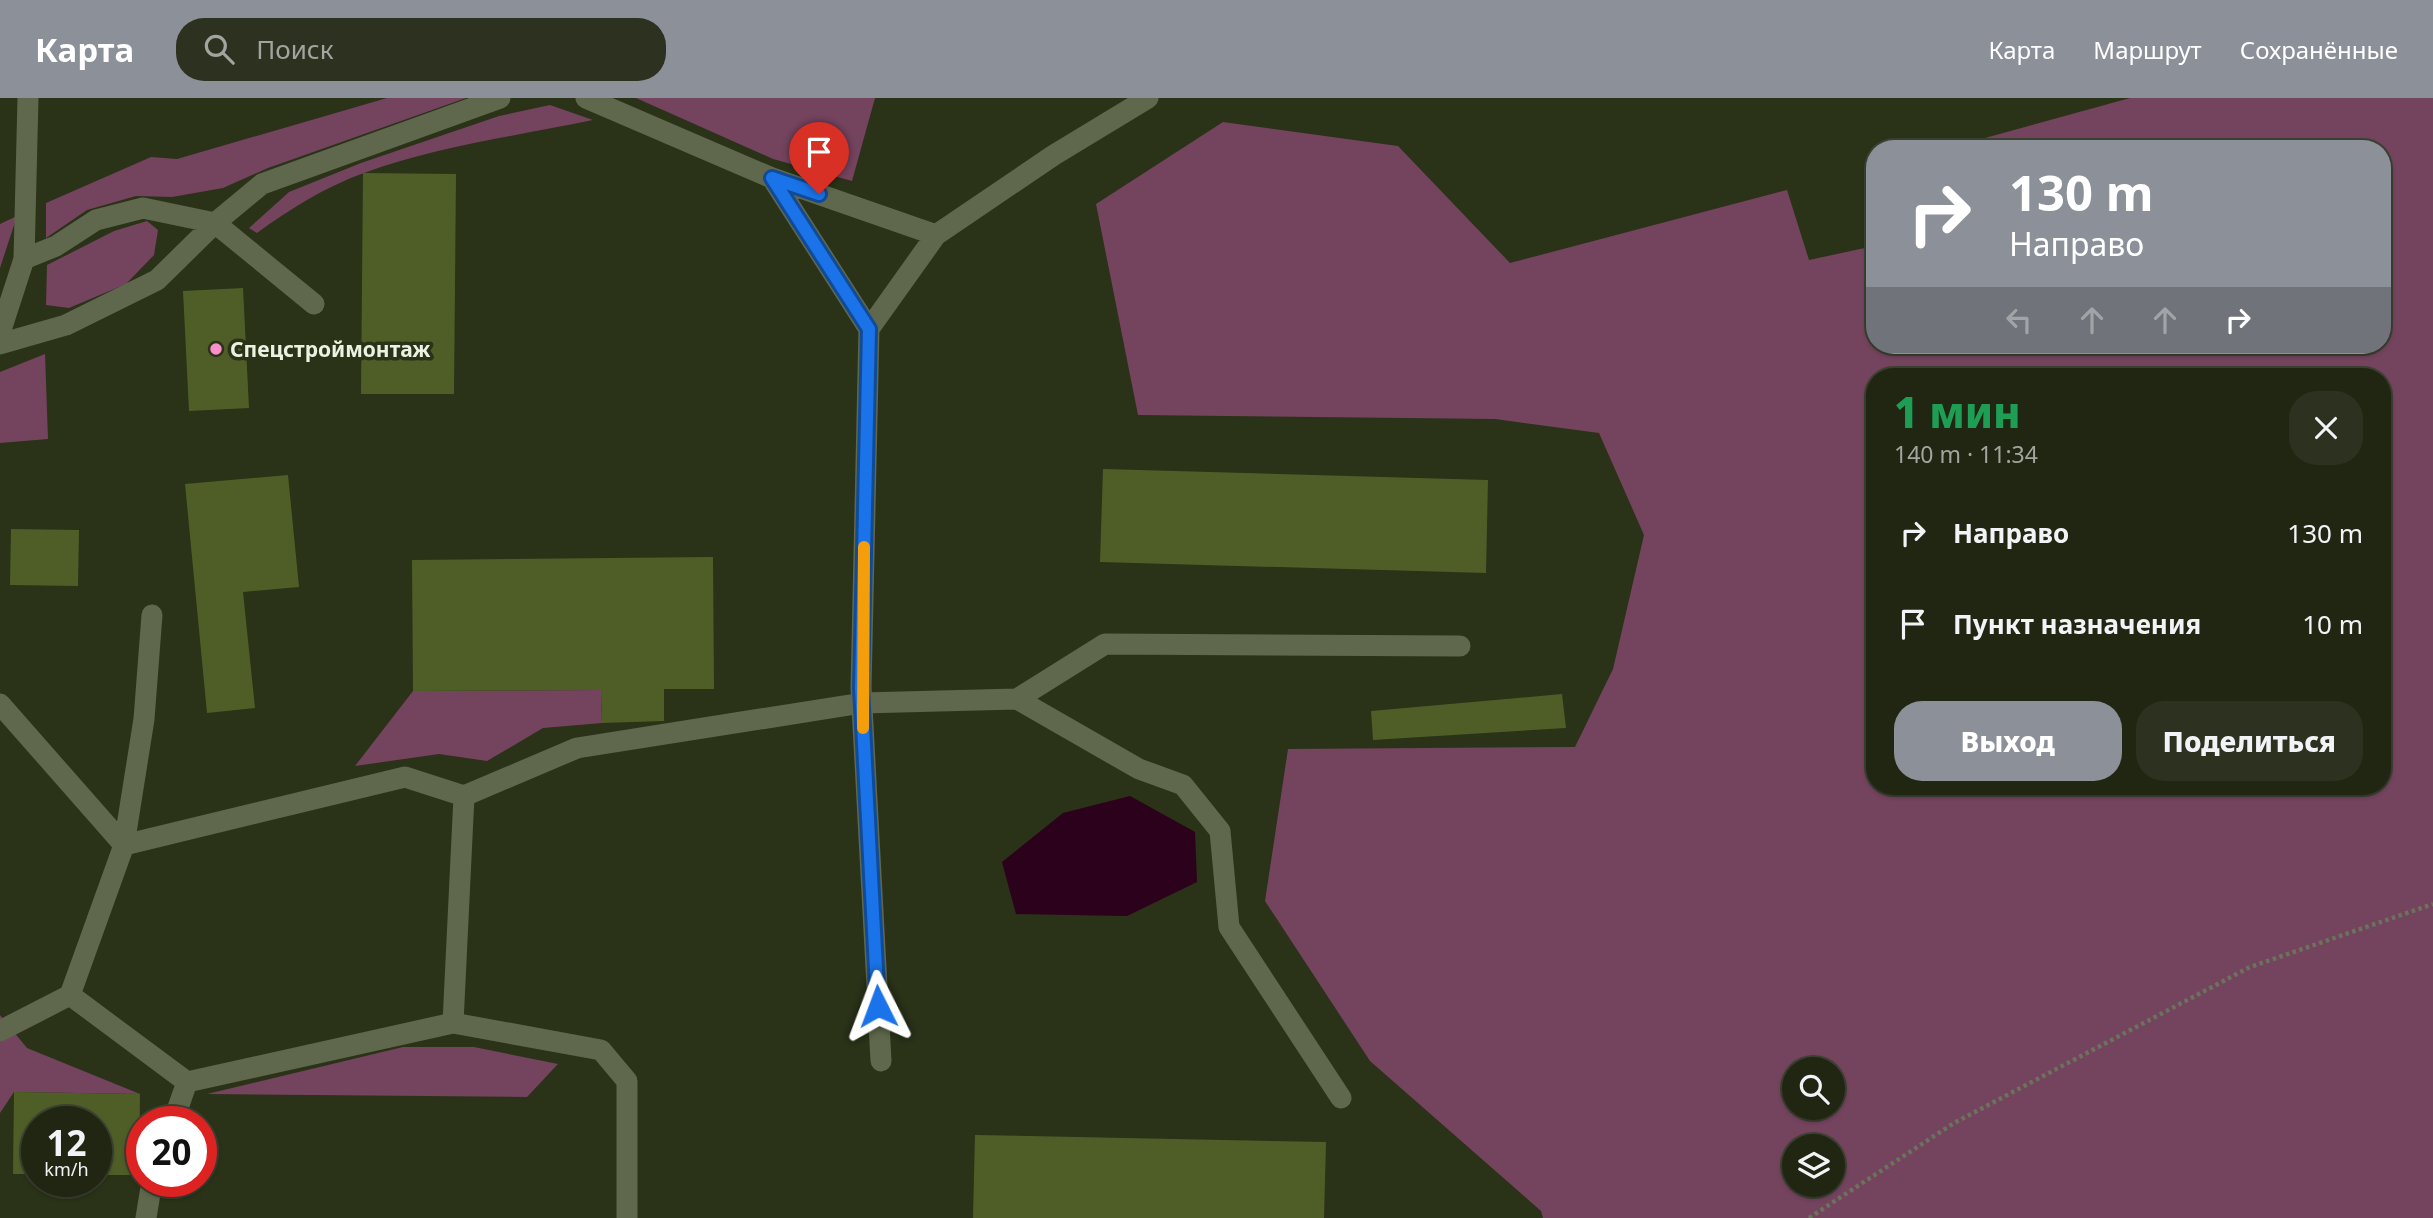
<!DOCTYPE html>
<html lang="ru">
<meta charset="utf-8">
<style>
body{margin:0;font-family:"Noto Sans",sans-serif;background:#2d3220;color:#f1f3f6;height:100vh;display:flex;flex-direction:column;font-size:26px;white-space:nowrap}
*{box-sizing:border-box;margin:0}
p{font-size:23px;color:#a2a59f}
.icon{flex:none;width:38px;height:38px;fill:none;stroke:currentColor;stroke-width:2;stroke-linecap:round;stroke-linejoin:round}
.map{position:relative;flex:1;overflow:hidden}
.drawer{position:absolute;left:1866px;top:270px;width:525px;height:427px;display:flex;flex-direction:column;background:#202612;border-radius:28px;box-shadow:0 2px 5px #0004,0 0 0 2px #3d4332}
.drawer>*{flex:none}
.guide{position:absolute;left:1866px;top:42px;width:525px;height:214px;border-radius:28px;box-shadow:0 2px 5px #0004,0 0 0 2px #3d4332;background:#8c9099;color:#fff;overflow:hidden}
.controls{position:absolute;left:1782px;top:959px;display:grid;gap:14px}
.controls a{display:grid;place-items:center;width:63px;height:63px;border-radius:50%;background:#202612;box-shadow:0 2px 5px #0004,0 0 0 2px #3d4332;font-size:35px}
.speed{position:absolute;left:21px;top:1008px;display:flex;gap:14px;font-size:35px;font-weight:700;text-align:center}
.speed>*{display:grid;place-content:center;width:91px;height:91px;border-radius:50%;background:#202612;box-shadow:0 2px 5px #0004,0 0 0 2px #3d4332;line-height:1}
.speed small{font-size:18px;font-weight:400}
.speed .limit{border:10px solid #d22;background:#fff;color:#111}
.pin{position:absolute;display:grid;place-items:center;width:60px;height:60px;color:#fff;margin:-72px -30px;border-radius:50% 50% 50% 0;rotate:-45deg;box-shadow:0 0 7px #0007}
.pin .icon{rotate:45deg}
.me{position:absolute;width:77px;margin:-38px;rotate:357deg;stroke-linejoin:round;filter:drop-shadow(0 0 5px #0008)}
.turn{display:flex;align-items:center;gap:24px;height:147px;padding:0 28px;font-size:32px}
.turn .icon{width:91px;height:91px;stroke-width:2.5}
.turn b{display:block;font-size:49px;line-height:60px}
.lanes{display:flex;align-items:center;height:66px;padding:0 28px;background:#0003;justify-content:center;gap:35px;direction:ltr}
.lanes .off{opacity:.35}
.round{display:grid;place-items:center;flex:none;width:74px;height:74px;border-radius:28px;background:#2d3220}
.head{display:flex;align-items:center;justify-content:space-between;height:119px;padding:0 28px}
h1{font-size:42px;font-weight:800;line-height:52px;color:#1e9e55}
.cta{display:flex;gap:14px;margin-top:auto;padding:14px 28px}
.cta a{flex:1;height:80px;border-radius:28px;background:#8c9099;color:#fff;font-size:28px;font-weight:800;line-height:80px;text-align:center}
.cta a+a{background:#2d3220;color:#f1f3f6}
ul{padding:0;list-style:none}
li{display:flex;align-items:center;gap:21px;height:91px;padding:0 28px}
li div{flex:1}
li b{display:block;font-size:26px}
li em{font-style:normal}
header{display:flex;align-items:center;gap:42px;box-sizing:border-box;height:98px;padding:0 35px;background:#8c9099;color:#fff}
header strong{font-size:33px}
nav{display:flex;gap:38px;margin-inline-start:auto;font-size:24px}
.search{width:490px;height:63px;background:#2d3220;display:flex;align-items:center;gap:18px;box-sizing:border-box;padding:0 24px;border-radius:28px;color:#a2a59f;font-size:26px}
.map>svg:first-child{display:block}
.green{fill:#74435e;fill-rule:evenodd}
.water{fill:#2c011c}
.building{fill:#4f5e27}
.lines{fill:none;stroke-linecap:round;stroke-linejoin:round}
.path{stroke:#6b735c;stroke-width:4.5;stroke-dasharray:3.5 3.5;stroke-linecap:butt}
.lane{stroke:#5f684c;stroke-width:21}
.route-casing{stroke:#114b97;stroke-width:18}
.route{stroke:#1a73e8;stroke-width:12}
.slow{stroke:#f59e0b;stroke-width:12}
.poi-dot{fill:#f98fca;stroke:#2a3218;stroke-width:2.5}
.labels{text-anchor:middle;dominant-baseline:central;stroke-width:7;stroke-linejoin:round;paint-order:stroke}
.poi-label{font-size:21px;font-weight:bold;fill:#ecf2e2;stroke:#2a3218;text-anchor:start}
</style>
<header>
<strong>Карта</strong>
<div class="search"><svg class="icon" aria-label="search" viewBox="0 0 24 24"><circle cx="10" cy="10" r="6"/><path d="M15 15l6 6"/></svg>Поиск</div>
<nav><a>Карта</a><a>Маршрут</a><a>Сохранённые</a></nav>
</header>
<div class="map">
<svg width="2433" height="1120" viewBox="0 0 2433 1120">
<rect width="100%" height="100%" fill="#2a3218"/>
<path class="green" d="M387,0H466L268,70L223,90L172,99L136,98L87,112L46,140V105L151,59L177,61Z
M636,0H875L852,83L773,61Z
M2130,0H2433V1120H1543L1541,1113L1370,963L1265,803L1288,651L1575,649L1613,571L1644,437L1599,335L1495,321L1138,317L1096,106L1223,24L1398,48L1510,165L1787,92L1809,162L1874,148V247H2382V51H1945ZM1874,278H2382V688H1874ZM1794,971H1832V1010H1794ZM1794,1048H1832V1087H1794Z
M550,7L593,22C517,38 437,48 364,75C325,89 290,111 257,135L249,130L289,94L361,65L499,18Z
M17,118L0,170V126Z
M147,123L158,132L154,157L126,186L69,210L46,207L47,167L114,133Z
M45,256L48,341L0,345V274Z
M601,592L602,625L543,630L487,663L439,656L355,668L413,593Z
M0,917L27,950L140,996L14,994L0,1015Z
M403,949H474L558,966L527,999L207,996Z"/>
<path class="water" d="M1130,698L1195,734L1197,784L1127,818L1016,816L1002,764L1063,715Z"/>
<path class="building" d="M363,75L456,76L454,296H361Z
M243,190L249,310L189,313L183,193Z
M1103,371L1488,382L1486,475L1100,464Z
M288,377L299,489L243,494L255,610L207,615L185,386Z
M11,431L79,432L78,488L10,487Z
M713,459L714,591H664V623L602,625L601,592L413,593L412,462Z
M1562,596L1566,630L1373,642L1371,613Z
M14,994L140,996L139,1077H96V1024H37V1076H13Z
M975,1037L1326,1044L1324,1120H973Z"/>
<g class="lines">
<path class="path" d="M1809,1120L1954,1025L2250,869L2433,806"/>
<path class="lane" d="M586,0L772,80L869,231
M772,80L936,137
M24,161L56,148L96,122L143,110L215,125L314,206
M0,235L24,161L28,0
M0,246L66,227L157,182L215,125L262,86L500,0
M152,517L144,621L124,747L405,679L464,698L453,925
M1017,601L1139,671L1183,687L1220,733L1229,829L1341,1000
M0,606L124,747L70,897
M464,698L577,650L862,605L1017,601L1105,546L1460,548
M0,933L70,897L187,984
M881,963L861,590L869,231L936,137L1054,57L1148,0
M173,1024L187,984L453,925L601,952L627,983V1120
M146,1120L152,1083"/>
</g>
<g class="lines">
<g class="route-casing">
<path id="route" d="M819,96L772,80L869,231L861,590L878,908"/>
</g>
<use href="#route" class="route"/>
<path class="slow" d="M863,630L864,449"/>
</g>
<circle class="poi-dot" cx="216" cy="251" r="7"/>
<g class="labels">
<g class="poi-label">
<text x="230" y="251">Спецстроймонтаж</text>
</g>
</g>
</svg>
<div class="controls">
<a><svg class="icon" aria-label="search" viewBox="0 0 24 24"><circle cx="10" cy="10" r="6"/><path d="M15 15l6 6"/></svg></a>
<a><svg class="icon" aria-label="layers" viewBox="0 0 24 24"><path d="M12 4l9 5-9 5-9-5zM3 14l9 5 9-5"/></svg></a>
</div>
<div class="speed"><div>12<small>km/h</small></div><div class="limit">20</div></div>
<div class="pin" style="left:819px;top:96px;background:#d93025"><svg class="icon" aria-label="arrive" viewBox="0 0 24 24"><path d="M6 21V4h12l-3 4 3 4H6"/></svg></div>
<svg class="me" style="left:878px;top:908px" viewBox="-20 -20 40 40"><path d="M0-17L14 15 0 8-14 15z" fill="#1a73e8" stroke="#fff" stroke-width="4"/></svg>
<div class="guide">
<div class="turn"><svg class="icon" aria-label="right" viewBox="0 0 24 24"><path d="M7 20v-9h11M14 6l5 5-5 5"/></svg><div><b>130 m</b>Направо</div></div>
<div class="lanes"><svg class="icon off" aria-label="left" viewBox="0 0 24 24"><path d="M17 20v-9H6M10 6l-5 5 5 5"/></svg><svg class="icon off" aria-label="ahead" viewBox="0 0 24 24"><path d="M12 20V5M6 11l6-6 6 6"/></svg><svg class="icon off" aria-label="ahead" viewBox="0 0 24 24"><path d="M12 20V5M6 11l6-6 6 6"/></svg><svg class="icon" aria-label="right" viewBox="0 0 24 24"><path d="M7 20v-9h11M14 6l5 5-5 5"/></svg></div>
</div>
<section class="drawer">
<div class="head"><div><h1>1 мин</h1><p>140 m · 11:34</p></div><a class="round"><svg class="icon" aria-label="close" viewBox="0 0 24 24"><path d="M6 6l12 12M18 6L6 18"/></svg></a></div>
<ul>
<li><svg class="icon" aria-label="right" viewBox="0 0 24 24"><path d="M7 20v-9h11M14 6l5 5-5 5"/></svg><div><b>Направо</b></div><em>130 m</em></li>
<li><svg class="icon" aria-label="arrive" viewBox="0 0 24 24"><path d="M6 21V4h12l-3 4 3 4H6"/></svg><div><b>Пункт назначения</b></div><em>10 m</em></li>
</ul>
<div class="cta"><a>Выход</a><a>Поделиться</a></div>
</section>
</div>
